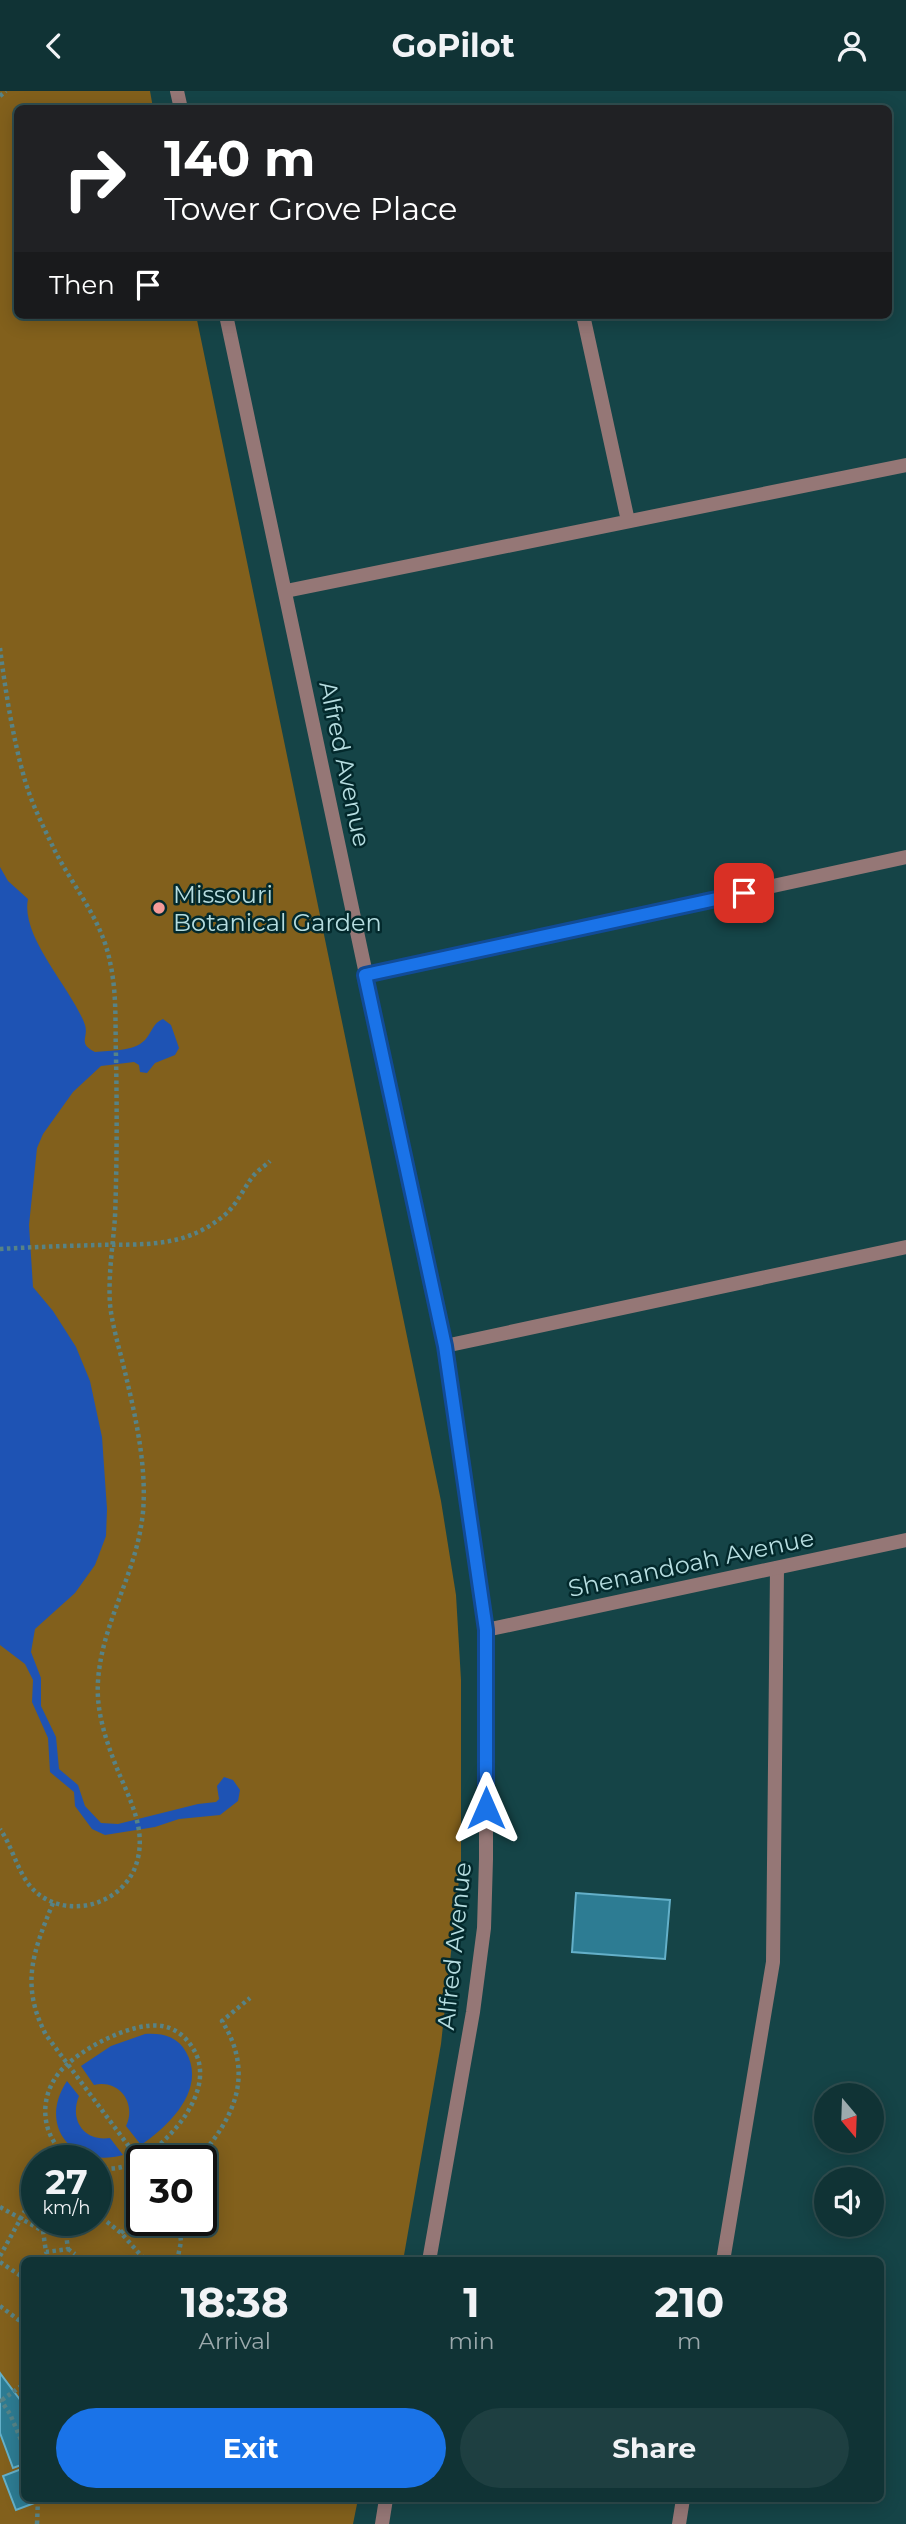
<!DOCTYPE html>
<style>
body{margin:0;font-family:Montserrat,sans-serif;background:#1e3f41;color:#f1f3f6;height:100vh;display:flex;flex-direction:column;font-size:26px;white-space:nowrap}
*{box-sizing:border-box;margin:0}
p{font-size:23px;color:#9caaad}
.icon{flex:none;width:38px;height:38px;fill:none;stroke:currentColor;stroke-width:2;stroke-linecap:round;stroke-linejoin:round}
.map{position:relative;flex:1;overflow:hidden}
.panel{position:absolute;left:21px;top:2166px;width:863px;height:245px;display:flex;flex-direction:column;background:#103335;border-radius:10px;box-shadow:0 4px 18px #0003,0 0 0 2px #304e50}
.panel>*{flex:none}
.banner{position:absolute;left:14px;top:14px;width:878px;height:214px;border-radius:10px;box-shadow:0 4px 18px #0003,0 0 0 2px #304e50;background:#202124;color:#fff;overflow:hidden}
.needle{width:46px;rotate:161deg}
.buttons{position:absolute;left:814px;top:1992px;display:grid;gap:14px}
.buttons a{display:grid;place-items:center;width:70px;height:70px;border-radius:50%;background:#103335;box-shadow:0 4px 18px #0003,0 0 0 2px #304e50;font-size:35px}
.speed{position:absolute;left:21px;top:2054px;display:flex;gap:14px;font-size:35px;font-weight:700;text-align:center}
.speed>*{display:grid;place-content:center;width:91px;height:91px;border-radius:50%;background:#103335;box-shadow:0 4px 18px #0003,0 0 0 2px #304e50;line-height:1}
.speed small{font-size:18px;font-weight:400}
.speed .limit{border:4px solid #111;border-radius:10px;background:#fff;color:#111}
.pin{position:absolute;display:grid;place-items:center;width:60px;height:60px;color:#fff;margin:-30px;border-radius:14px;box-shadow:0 4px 10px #0006}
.me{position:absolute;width:77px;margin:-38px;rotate:0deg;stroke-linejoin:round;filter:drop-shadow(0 0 5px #0008)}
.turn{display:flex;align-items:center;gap:24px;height:147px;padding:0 35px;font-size:32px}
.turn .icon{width:91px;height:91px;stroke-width:2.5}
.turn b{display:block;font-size:49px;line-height:60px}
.then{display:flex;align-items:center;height:66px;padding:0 35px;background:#0003;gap:14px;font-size:26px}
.eta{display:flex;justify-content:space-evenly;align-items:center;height:119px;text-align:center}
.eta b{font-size:42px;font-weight:700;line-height:49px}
.button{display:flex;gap:14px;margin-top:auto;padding:14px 35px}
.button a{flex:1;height:80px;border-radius:42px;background:#1a73e8;color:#fff;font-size:28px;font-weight:700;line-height:80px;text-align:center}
.button a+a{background:#1e3f41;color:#f1f3f6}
header{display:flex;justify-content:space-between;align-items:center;height:91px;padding:0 35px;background:#103335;font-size:32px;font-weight:700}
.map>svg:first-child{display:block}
.green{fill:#82601c;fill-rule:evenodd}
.water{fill:#1e53b4}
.building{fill:#2d7c93;stroke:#64b0c9;stroke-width:2}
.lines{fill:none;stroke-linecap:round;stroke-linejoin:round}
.path{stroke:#578386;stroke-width:4.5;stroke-dasharray:3.5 3.5;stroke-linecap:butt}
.lane{stroke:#957776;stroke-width:14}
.street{stroke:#957776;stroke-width:14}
.route-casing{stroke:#114b97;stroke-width:18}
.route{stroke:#1a73e8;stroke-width:12}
.poi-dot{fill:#f59b99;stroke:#03292c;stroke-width:2.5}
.labels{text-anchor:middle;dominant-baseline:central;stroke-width:5;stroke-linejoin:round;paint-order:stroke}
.street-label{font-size:24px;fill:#b6dde0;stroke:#03292c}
.poi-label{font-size:24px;fill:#b6dde0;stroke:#03292c;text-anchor:start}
</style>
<header><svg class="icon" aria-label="back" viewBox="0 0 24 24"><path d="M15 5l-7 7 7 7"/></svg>GoPilot<svg class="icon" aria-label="person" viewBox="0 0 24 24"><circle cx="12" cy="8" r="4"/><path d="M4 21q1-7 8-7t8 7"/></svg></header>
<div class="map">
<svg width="906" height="2433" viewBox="0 0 906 2433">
<rect width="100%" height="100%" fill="#154447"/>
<path class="green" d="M0,0H150L153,17L18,18V224H196L441,1410L456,1504L461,1589V1770L441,1953L403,2170H24V2408H358L353,2433H0ZM37,2070H96V2130H37ZM142,2070H201V2130H142Z"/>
<path class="water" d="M0,776L8,790L28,808C20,846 73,899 85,934C89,947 77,952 95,961C111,959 133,961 145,949C152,941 153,932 163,928L171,934L179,957L175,964L155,972L147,982L140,981L139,974L134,971L101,975L73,1001L43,1043L37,1057L29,1134L33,1196L53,1220L76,1256L90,1290L102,1346L107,1418L106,1445L95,1474L75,1502L35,1538L31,1561L41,1587V1615L56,1646L59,1678L78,1694L85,1715L101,1732L118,1733L198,1713L216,1711L219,1708L217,1695L224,1686L233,1689L240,1699L238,1710L220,1724L179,1728L155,1736L105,1744L92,1738L75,1715L74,1701L50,1681L48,1647L32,1611L33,1589L25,1573L0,1554Z
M145,1943C162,1942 177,1945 186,1961C207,1998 169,2035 141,2054L126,2035C137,2012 119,1988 94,1994L81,1975L111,1955Z
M67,1990L79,2005C69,2029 84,2051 110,2047L123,2064C73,2078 37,2035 67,1990Z"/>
<path class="building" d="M576,1802L670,1809L665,1868L572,1861Z
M0,2282L24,2314V2373L13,2377L0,2342Z
M24,2377V2408H45L16,2419L3,2385Z"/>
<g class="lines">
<path class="path" d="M0,5L6,0
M0,557C5,598 13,647 24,686C31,712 44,737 55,760C74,797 102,829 110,871C117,902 115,934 116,965C117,1019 117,1072 115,1126C113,1154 108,1184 110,1213C112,1234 119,1256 124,1277C135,1323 147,1374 143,1421C137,1483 102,1530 98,1590C96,1619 105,1647 116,1675C129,1708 150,1742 134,1779C116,1818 59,1829 30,1795C17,1779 12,1755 0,1738
M0,1158C32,1156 65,1155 97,1154C144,1153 182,1157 221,1127C237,1115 242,1099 254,1084C258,1079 265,1075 270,1070
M53,1812C33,1861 20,1894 46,1944L142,2073
M75,2070C62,2063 53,2053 48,2038C42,2019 46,1999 58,1983C77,1959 132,1930 162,1935C175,1937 186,1946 192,1956C221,1998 166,2058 128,2074C118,2078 107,2078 96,2078
M196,2070C235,2027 255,1983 222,1930L250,1907
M0,2116L43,2140L46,2161L68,2158L65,2136L43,2140
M96,2122L121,2142L146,2170
M65,2136L70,2130
M121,2142L142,2123
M68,2158L75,2163
M0,2165L37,2098
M177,2170L181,2151L179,2130
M0,2171L24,2187
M0,2215L24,2233
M0,2308L10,2323L24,2356
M2,2309L24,2293
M37,2433L38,2408"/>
<path class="lane" d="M583,224L628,430
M286,500L906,374
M445,1255L906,1156
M723,2170L773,1871L777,1477
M679,2433L683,2408"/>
<path class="street" d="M177,0L181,18
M226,224L445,1255L486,1539V1768L484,1837L473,1921L429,2170
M365,884L906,766
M486,1539L906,1449
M382,2433L386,2408"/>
</g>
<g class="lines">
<g class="route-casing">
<path id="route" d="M486,1717V1539L445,1255L365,884L744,802"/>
</g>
<use href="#route" class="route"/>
</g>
<circle class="poi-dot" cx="159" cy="817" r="7"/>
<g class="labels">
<g class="street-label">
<text transform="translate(345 673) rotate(78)">Alfred Avenue</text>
<text transform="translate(691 1472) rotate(-12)">Shenandoah Avenue</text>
<text transform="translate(454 1855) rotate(-84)">Alfred Avenue</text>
</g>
<g class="poi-label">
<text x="173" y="803">Missouri<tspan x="173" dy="28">Botanical Garden</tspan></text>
</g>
</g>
</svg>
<div class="buttons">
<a><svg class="needle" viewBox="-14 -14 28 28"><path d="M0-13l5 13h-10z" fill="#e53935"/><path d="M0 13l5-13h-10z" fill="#9caaad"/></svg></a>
<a><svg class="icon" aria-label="sound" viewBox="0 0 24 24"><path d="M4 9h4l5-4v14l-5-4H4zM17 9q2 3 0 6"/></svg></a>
</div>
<div class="speed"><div>27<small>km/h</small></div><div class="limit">30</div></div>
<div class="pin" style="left:744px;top:802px;background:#d93025"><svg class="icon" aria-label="arrive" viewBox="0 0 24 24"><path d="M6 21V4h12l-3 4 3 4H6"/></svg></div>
<svg class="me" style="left:486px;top:1717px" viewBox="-20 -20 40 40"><path d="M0-17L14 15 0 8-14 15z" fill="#1a73e8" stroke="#fff" stroke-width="4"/></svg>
<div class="banner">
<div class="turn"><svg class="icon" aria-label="right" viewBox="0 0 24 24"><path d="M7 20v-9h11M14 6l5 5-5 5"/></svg><div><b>140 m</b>Tower Grove Place</div></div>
<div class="then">Then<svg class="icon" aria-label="arrive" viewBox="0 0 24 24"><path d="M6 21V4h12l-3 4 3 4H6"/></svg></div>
</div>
<section class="panel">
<div class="eta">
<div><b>18:38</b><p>Arrival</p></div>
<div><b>1</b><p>min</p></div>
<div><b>210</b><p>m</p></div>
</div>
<div class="button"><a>Exit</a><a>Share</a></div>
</section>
</div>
